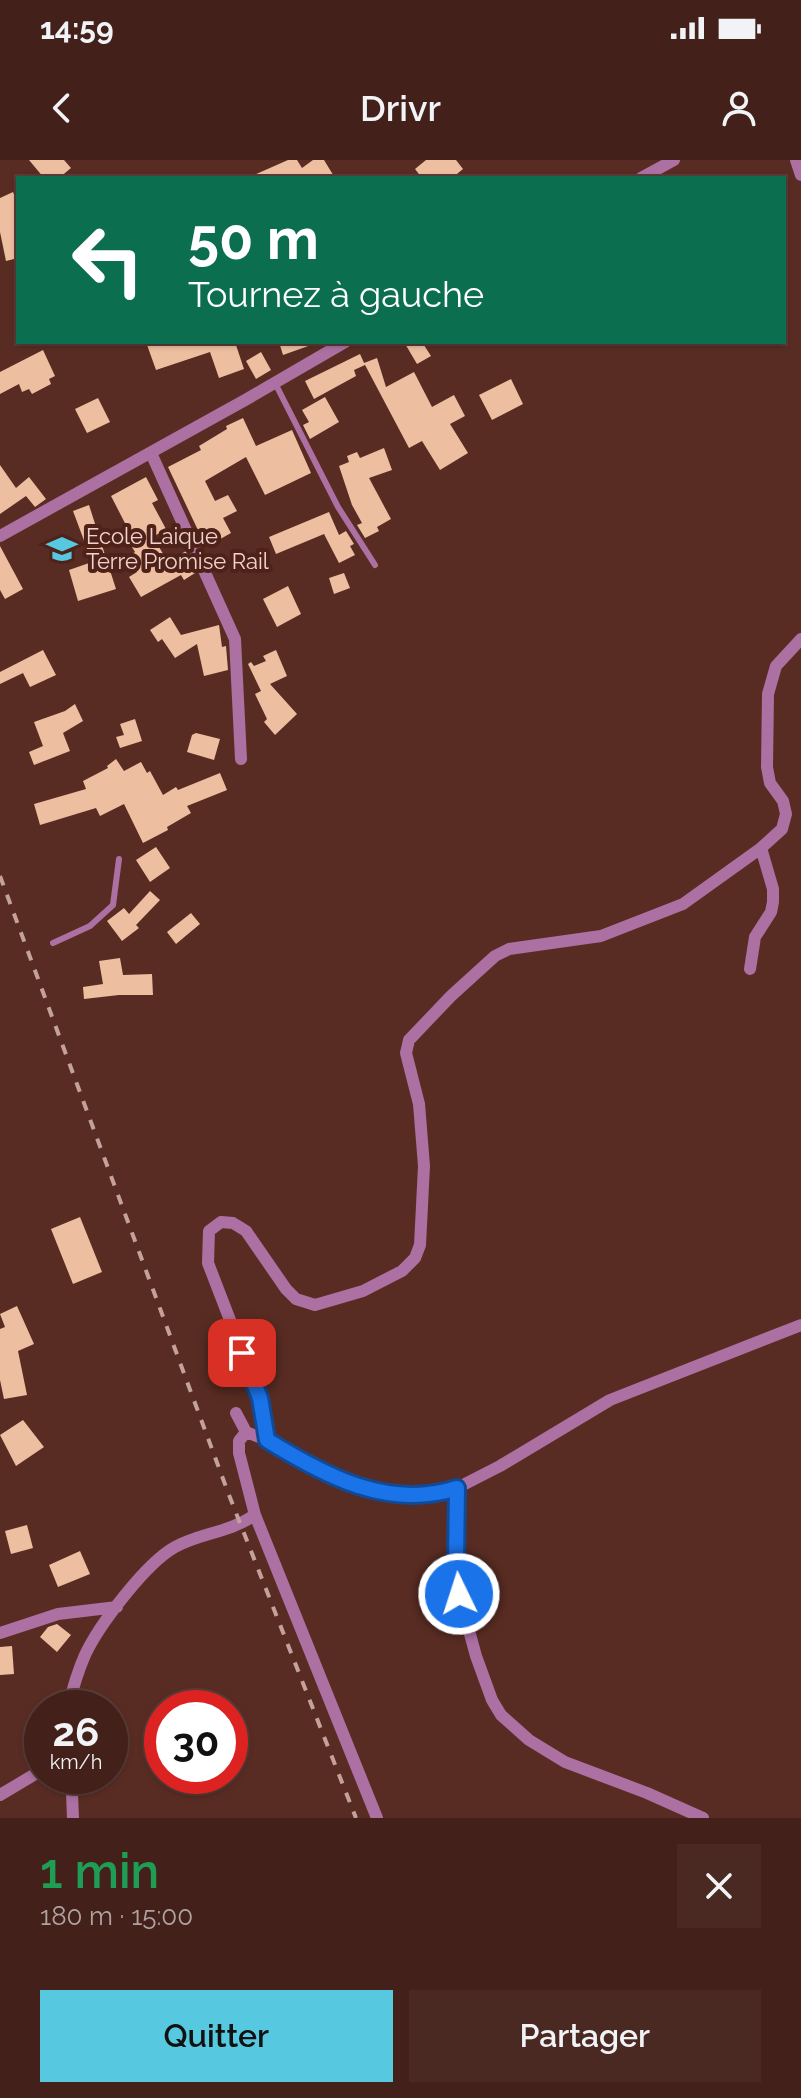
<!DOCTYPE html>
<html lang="fr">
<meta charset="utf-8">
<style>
body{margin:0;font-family:Raleway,sans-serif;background:#4a2923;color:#f1f3f6;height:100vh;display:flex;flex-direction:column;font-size:30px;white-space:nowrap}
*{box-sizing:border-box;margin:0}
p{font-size:26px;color:#afa3a2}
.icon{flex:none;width:44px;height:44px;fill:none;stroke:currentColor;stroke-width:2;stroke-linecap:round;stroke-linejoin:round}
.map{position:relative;height:1658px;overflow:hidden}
.details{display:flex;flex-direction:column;background:#43211a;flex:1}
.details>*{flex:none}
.banner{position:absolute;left:16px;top:16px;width:770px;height:168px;border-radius:0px;box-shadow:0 2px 6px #0004,0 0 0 2px #5b3e39;background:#0b6e4f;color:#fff;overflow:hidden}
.speed{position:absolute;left:24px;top:1530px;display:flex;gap:16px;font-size:40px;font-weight:700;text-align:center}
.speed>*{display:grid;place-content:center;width:104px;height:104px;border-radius:50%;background:#43211a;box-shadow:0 2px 6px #0004,0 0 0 2px #5b3e39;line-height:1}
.speed small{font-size:20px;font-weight:400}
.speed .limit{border:12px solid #d22;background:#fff;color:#111}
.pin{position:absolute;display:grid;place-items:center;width:68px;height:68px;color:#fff;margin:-34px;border-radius:16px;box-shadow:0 4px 12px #0006}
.me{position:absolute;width:88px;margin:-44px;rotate:356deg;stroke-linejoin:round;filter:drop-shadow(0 0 6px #0008)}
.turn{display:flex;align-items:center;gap:28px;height:168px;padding:0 40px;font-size:36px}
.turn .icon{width:104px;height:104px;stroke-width:2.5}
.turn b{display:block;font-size:56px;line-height:68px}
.round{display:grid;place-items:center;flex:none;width:84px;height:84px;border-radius:0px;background:#4a2923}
.summary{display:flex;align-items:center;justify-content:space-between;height:136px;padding:0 40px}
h1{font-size:48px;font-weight:600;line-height:60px;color:#1e9e55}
.cta{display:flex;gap:16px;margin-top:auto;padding:16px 40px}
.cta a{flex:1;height:92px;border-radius:0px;background:#56c9e0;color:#111;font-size:32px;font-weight:600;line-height:92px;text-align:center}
.cta a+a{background:#4a2923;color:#f1f3f6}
.status{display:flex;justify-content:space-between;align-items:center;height:56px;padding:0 40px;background:#43211a;direction:ltr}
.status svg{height:22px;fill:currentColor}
header{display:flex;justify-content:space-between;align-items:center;height:104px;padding:0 40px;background:#43211a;font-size:36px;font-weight:600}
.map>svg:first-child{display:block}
.building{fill:#eebea0}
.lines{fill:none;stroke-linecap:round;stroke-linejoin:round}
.service{stroke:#ac70a2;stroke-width:6}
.minor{stroke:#ac70a2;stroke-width:12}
.rail{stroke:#c4a19a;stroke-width:4;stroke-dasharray:10 10;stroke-linecap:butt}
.route-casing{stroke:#114b97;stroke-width:20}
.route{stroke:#1a73e8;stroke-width:14}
.labels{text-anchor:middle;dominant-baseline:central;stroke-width:8;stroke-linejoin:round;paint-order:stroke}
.poi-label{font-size:22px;fill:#f1d3cc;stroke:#4e2219;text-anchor:start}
</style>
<div class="status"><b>14:59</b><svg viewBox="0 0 49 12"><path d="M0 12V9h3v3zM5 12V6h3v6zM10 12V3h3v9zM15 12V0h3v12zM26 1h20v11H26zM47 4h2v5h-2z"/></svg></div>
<header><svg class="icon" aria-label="back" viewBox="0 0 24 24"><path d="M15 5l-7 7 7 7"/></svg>Drivr<svg class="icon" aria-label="person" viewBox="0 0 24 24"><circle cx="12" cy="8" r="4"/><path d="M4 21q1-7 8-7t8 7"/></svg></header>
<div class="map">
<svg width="801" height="1658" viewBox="0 0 801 1658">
<rect width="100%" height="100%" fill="#592c23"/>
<path class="building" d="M29,0H64L71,8L59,18H44Z
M288,0H297L302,8L313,0H324L335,18H247Z
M426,0H456L463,9L452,18H422L415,9Z
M13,32L18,44V98L6,101L0,72V38Z
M146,182H235L244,209L219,218L210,192L156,210Z
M279,182H314V184L283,195Z
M404,182H422L431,196L417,204Z
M43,190L55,216L49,219L51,224L32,234L29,229L22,232L19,224L0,234V212Z
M261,192L271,210L256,219L246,201Z
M360,194L365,205L354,210L356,216L314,239L305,221Z
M377,198L386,227L414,212L432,247L454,235L465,256L450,264L468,293L440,310L422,281L409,288L364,203Z
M511,219L523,244L492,260L479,235Z
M325,237L339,262L310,279L303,265L309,262L302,250Z
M98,238L110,262L87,273L75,249Z
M243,258L256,286L292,270L311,313L265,335L246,297L205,321L215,341L228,335L237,351L223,358L231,373L206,387L168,307L201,290L199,286L227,269L226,266Z
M384,288L392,310L369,318L391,359L377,367L379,371L365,378L357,365L362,363L352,345L339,306L349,302L347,296L357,292L360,298Z
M0,305L16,328L29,317L46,339L35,347L26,336L0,354Z
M146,317L158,340L152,343L166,369L153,377L168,402L186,391L195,413L184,420L181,415L141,437L129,417L137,412L128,397L135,392L123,372L128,369L111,336Z
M89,345L116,429L78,441L69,410L92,402L73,351Z
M329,352L339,375L346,371L354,384L350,386L355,395L339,403L324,374L276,394L269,377Z
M0,386L23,429L5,439L0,430Z
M344,413L350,428L334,434L329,418Z
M288,426L301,454L277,467L263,439Z
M170,457L181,475L219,465L222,487L226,486L228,510L204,516L197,484L175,498L162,479L158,482L150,470Z
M43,490L56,515L30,527L23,513L0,524V512Z
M276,490L287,516L270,524L297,554L275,575L264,562L267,559L255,534L261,531L248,504L251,502L254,506L266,501L263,496Z
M75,544L83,561L63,573L70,591L34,605L29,592L43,586L34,562L65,551Z
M135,559L142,581L120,588L116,577L124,575L120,564Z
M196,573L220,579L214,600L187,592L192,575Z
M116,599L124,611L141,602L147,613L150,611L163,635L176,627L178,630L220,613L227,630L187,646L191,653L167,667L168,670L143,683L124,644L100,656L96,648L40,665L34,644L86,629L83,621L108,608L107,606Z
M156,687L170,708L150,722L136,700Z
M150,731L160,740L136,765L139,768L122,781L107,761L124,748L129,754Z
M191,753L200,764L176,784L167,772Z
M120,798L123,815L152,814L153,835H119L84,839L83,827L103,824L99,801Z
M80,1057L102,1112L73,1124L51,1069Z
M17,1146L34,1184L18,1191L27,1235L4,1239L0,1220V1169L5,1167L0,1154Z
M23,1260L44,1287L16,1306L0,1275Z
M27,1365L33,1388L11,1394L5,1371Z
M80,1391L90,1414L58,1427L49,1405Z
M57,1464L71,1475L57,1492L40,1477L48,1467Z
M12,1486L14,1514L0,1515V1487Z"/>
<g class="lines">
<path class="service" d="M275,223L338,347L375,405
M53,783L90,766L113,745L119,699"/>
<path class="minor" d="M796,0L801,15
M641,18L674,0
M151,293L235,479L241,599
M0,376L247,239L345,182
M750,809L755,777L771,752L773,742V729L761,688
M236,1253L246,1272L267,1280L340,1321L404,1335L422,1337L439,1334L457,1328L500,1306L610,1240L801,1165
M246,1272L239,1281V1293L255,1355L377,1658
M267,1280L260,1238L208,1103L209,1071L221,1062L233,1063L246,1071L286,1129L296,1139L315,1145L363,1131L402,1111L415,1098L420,1085L424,1006L419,944L406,893L409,880L451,836L495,796L509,789L601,776L683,744L761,688L782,669L786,654L783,641L770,623L767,607L768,534L776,506L801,479
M457,1328L456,1402L459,1434L476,1496L492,1540L501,1555L529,1580L565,1602L647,1633L703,1658
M0,1473L58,1454L117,1447
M68,1548C72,1531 78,1511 85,1495C99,1465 146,1403 175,1387C201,1373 228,1373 255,1355
M68,1616L72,1633L73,1658
M0,1635L42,1610"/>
<path class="rail" d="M0,716L229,1335L356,1658"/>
</g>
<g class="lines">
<g class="route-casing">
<path id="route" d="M242,1193L260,1238L267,1280C325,1316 388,1350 457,1328L456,1402L459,1434"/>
</g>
<use href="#route" class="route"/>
</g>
<defs>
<g id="school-bare" transform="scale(2.4)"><path d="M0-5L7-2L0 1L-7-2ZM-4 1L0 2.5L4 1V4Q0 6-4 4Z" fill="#56c9e0" stroke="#4e2219" stroke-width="2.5" paint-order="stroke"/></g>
</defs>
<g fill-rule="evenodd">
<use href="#school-bare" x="62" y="389"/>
</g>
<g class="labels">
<g class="poi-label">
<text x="86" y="376">Ecole Laique<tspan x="86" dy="25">Terre Promise Rail</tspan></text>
</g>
</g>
</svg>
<div class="speed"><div>26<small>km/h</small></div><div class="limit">30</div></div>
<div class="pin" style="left:242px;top:1193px;background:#d93025"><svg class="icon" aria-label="arrive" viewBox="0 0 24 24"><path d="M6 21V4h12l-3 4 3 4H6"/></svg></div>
<svg class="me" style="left:459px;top:1434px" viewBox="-20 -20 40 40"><circle r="17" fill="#1a73e8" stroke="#fff" stroke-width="3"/><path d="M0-11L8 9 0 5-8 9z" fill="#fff"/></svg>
<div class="banner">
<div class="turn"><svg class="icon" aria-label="left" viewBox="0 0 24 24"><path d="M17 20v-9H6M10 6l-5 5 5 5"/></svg><div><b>50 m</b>Tournez à gauche</div></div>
</div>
</div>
<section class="details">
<div class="summary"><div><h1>1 min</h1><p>180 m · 15:00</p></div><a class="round"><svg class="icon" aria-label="close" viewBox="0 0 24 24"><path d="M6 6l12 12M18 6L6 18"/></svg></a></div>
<div class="cta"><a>Quitter</a><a>Partager</a></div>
</section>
